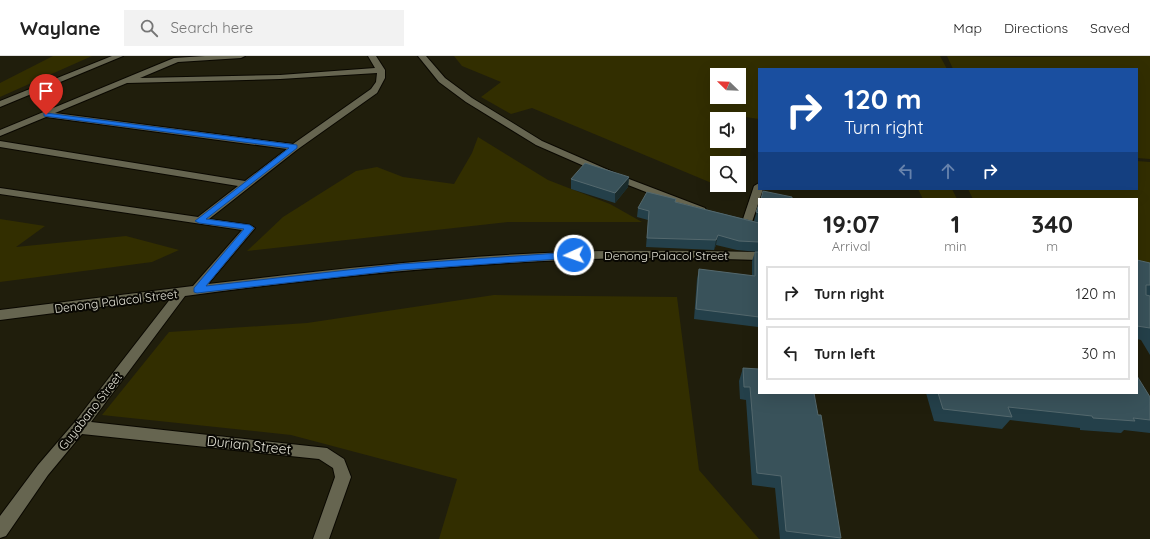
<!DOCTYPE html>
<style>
body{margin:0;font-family:Quicksand,sans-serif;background:#f2f2f2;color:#222;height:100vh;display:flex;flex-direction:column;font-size:15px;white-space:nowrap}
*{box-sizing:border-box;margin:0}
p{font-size:13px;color:#767676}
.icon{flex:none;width:22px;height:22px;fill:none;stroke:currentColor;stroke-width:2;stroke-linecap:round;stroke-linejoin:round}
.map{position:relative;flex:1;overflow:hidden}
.sheet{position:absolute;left:758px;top:142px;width:380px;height:196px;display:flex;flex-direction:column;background:#fff;border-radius:0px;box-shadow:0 4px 16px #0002}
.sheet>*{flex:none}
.banner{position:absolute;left:758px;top:12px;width:380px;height:122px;border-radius:0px;box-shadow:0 4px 16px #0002;background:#1a4fa0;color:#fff;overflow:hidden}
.needle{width:26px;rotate:293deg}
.tools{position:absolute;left:710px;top:12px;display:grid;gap:8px}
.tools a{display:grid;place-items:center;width:36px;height:36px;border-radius:0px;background:#fff;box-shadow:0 4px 16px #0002;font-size:20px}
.pin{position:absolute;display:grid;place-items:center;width:34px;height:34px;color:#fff;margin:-41px -17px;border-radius:50% 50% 50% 0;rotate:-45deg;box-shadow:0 0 4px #0007}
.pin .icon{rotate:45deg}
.me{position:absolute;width:44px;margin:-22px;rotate:267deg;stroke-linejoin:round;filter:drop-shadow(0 0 3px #0008)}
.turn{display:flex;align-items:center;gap:14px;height:84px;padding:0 20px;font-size:18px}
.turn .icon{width:52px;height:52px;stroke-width:2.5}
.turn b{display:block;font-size:28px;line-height:34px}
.lanes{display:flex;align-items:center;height:38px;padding:0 20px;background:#0003;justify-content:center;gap:20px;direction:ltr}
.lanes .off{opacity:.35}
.eta{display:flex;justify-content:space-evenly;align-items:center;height:68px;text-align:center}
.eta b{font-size:24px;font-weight:800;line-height:28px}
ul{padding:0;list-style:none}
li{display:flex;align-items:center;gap:12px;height:54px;margin:0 8px 6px;padding:0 12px;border:2px solid #e0e0e0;border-radius:0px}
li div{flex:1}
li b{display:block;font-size:15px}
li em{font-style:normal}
header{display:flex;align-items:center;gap:24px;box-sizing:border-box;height:56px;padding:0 20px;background:#fff;border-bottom:1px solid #e0e0e0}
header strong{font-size:19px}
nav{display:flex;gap:22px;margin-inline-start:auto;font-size:14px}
.search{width:280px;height:36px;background:#f2f2f2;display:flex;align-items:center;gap:10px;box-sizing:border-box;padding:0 14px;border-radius:0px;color:#767676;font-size:15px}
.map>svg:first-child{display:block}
.green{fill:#322e00;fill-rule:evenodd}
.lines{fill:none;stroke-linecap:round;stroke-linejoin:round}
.street-casing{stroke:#0a0800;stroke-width:2}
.street{fill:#666550;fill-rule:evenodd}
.wall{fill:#24404a}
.shaded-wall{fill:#1a2b2b}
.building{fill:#39525a;stroke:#54686d}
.route{fill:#1a73e8;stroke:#114b97}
.labels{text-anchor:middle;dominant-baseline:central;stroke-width:4;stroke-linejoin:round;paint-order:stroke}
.street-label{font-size:12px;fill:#e3e2d6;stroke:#090803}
.near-street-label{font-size:14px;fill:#e3e2d6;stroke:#090803}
</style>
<header>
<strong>Waylane</strong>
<div class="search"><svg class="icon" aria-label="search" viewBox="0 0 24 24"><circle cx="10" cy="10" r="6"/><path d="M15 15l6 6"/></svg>Search here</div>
<nav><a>Map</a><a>Directions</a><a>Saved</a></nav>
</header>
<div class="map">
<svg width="1150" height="483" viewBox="0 0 1150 483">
<rect width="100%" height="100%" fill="#201e0c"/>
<path class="green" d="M53,0H92L0,41V27Z
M454,0H940L947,13H759V63L745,61L739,107H717V126L714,128L532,52L511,58L481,41L501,26L462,10ZM717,19H739V41H717ZM717,63H739V85H717Z
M947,0L1023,1L1150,0V103L1137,102V13H953Z
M478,81L548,124L610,148L642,166H508L247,195L283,161L356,115L377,111L403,121L454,128L472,97Z
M1137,105L1150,106V215L1137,210V143H973L968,133H1137Z
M918,133H952L957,143H923Z
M0,163L45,170L16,191L126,180L179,194L152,206L0,226Z
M494,239L677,241L699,414L759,483H439L457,423L291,379L102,359L169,276L307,267Z"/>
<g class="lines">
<g class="street-casing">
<path id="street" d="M112,0H123L0,51V45Z
M205,0H245L241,2L178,6L140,22L280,19L375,12L368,0H376L385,14V22L377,37L298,93L209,163L250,169L255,172L208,228C328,214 448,200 569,196C632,194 696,195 759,196V204C695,202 632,201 568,204C440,209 312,223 185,240L91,366L327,392L344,403L351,421L329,483H313L335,421L333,412L319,403L82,378L48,419L6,480L0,482V460L38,409L74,367L171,242L0,264V254L193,230L242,174L0,138V132L198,161L238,130L0,91V85L245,125L287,93L46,61L0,80V74L174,2ZM377,17L376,26L371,33L293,88L55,57L127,27L280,23Z
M418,0H426L445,22L472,42L542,85L629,123L705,152L706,154L705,156H697L623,127L536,89L466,46L439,26Z
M759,127V133H763L751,169L746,172L742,171L741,169L754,130Z"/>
</g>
<use href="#street" class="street"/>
</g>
<path class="wall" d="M629,121L628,131L615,147L571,133V123Z
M676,146L757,166L754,165L759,148V276H758V271L694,263L697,223L699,213L752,220V205L755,196H758L737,194L716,189L714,194L646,191L648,164L637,161L638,152Z
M1137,204L1150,207V299L1141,284L1137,283Z
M743,312L818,359L841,482L840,483H780L775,432L752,429L746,344L740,343L739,325Z
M926,337H1137L1150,341V377L1124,374L1121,377L1080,374V372L1010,364L1002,373L934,365Z"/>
<path class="shaded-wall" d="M629,121L628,131L615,147V137Z
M718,179L716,189L714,194L716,184Z"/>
<path class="building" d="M585,107L629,121L615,137L571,123Z
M763,135L792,141V143H761Z
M647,136L676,143L675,146L759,167V186L739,185L718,179L716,184L647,182L649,155L638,152Z
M759,148V157L756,156Z
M755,196H759V261L696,253L699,213L755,220Z
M1137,204L1150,207V229H1146V239L1150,240V272L1137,270Z
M743,312L759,313V337H814L818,359H821L841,482L786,475L781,420L757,417L750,331H744Z
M1137,320L1150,341V364L1133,362L1135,365L1093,362L1092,360L1008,351L1012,361L943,353L938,337H1137Z"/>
<path class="route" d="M46,57L297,89V92L206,163L250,169L254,172L206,230L401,208L574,196L578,199L574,202L401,214L197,237L194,236V232L244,173L199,167L195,165L289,92L44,60V57Z"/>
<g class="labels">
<g class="street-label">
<text x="666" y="199">Denong Palacol Street</text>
<text transform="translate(116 245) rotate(-7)">Denong Palacol Street</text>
<text transform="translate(90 355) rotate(-52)">Guyabano Street</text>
</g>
<g class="near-street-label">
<text transform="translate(249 389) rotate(6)">Durian Street</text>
</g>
</g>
</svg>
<div class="tools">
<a><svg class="needle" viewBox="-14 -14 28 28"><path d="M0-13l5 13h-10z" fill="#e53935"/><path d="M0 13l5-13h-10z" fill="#767676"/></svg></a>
<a><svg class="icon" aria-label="sound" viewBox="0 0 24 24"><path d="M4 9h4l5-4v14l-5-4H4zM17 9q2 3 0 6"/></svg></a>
<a><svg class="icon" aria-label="search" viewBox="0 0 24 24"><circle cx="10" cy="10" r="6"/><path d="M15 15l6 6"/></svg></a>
</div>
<div class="pin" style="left:46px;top:59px;background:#d93025"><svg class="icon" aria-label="arrive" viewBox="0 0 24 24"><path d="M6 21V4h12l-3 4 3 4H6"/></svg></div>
<svg class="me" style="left:574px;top:199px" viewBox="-20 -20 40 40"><circle r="17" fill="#1a73e8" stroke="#fff" stroke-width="3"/><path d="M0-11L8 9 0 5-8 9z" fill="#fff"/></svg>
<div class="banner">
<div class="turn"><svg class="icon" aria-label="right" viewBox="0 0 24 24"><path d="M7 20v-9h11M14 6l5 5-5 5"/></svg><div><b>120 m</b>Turn right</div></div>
<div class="lanes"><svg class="icon off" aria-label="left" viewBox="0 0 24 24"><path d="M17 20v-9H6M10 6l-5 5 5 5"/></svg><svg class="icon off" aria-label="ahead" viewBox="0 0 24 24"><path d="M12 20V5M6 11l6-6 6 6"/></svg><svg class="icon" aria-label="right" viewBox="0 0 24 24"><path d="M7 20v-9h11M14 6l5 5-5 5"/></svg></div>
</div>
<section class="sheet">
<div class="eta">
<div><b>19:07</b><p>Arrival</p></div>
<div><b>1</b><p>min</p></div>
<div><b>340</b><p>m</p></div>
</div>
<ul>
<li><svg class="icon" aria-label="right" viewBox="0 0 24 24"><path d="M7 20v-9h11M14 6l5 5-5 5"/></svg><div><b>Turn right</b></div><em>120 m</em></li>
<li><svg class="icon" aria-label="left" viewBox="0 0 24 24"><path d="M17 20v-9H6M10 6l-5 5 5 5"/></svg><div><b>Turn left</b></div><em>30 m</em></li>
</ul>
</section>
</div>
